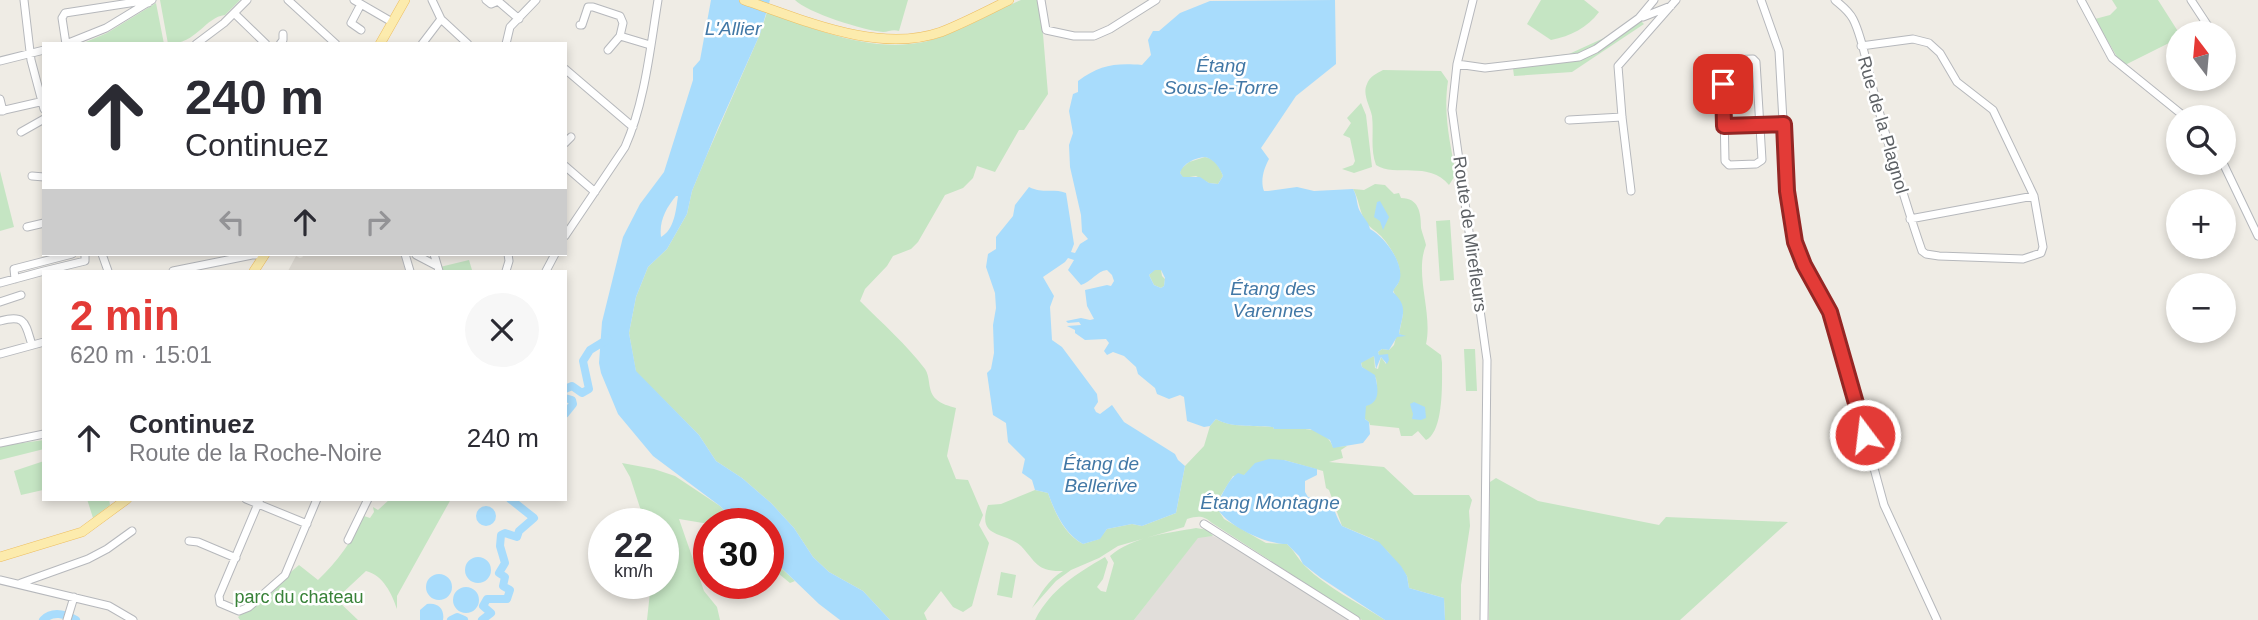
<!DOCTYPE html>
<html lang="fr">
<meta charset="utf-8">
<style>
body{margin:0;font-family:Arial,sans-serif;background:#f7f7f7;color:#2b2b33;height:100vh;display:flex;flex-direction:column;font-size:26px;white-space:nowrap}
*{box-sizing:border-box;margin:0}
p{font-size:23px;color:#7c7c81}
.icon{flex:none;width:38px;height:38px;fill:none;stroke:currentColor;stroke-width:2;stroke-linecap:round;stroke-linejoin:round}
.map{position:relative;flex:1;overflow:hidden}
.panel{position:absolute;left:42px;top:270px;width:525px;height:231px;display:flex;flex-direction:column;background:#fff;border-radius:0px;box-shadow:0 4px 10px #0003}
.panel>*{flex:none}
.hud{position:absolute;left:42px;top:42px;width:525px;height:214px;border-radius:0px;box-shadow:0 4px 10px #0003;background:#fff;color:#2b2b33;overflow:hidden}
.needle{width:46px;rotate:344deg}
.tools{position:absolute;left:2166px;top:21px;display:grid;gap:14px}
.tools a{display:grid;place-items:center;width:70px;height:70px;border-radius:50%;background:#fff;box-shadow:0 4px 10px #0003;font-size:35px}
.speed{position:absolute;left:588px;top:508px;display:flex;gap:14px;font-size:35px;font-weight:700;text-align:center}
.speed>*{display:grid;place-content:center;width:91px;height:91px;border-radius:50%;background:#fff;box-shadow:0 4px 10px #0003;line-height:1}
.speed small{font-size:18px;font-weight:400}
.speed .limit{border:10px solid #d22;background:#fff;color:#111}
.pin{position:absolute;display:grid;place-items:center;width:60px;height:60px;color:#fff;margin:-30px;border-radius:14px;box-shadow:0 4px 10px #0006}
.me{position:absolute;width:77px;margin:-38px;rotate:345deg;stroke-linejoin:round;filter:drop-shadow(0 0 5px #0008)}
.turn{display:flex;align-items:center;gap:24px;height:147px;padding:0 28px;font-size:32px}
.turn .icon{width:91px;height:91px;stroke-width:2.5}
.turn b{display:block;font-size:49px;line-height:60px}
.lanes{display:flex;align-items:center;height:66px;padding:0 28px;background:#0003;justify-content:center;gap:35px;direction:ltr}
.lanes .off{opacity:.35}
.round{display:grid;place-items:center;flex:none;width:74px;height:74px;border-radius:37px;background:#f7f7f7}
.headline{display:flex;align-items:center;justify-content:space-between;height:119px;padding:0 28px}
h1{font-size:42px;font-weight:800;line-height:52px;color:#e33b37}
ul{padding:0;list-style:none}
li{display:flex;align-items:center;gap:21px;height:98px;padding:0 28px}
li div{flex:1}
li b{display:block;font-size:26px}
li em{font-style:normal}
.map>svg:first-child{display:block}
.industrial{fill:#e1deda}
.education{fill:#dfdbd4}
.green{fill:#c5e5c3}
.water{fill:#a8dcfc;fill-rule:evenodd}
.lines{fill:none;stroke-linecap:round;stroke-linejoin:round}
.river{stroke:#a8dcfc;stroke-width:8}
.minor-casing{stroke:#b6b8bc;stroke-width:9}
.major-casing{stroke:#edbe61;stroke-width:10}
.minor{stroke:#fff;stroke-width:7}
.major{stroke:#fcebad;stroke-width:9}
.route-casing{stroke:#942624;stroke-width:18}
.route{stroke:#e33b37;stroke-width:12}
.labels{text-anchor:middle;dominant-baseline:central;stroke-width:5;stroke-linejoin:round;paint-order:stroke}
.street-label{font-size:18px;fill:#5d6165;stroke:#fff}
.park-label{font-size:18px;fill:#388238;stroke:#fff}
.water-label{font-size:19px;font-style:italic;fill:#4278a6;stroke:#fff}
</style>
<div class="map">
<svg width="2258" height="620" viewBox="0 0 2258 620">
<rect width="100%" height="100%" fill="#efece5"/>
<path class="industrial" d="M1213,536L1232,545L1350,620H1134L1198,537Z"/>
<path class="education" d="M301,254H402L407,271H288L296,256L300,258L303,257Z"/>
<path class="green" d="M160,0H240L225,15C205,17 197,44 168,44Z
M795,0H908L899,31C892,29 889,32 883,32C865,31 806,12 795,0Z
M1021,0H1038L1042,22L1048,94L1024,130H1019L995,172L977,166L973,178L963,188L945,195L918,242L911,249L893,256L887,266L865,289L860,301C882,323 906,344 925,369C931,378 927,391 936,399C941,404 949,406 956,408L947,456L956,479L968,480L983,515L979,525L989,543L972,606L963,612L953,607L941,591L924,613L927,620H890L863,591L829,572L813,557L794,528L771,503L742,478L716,461L699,435L636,372L629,333L636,297L648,267L667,249L687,214L692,191L706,157L760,34L767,12C818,30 872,54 928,41C958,33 992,13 1021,0Z
M1541,0H1584L1599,12C1587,28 1571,36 1551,40L1527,24Z
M2112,0H2158L2179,33V38L2125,65L2117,57L2095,19L2110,15L2117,8Z
M156,3L164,44H81L107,33Z
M1641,21L1644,24L1572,72L1514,76L1512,61L1569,54Z
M1383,70L1441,71L1448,81C1443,113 1450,143 1456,174L1449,185C1429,160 1395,178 1376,165C1370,149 1374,133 1372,116C1370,106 1362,94 1367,84C1369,77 1377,73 1383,70Z
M1361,103L1366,115L1372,167L1354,173L1342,169L1353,165L1355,161L1350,138L1343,135L1351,123L1347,118Z
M1205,157C1215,159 1220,167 1223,176L1218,184L1209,183L1196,176L1183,178L1180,173L1181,169L1189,162Z
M0,171L14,227L0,231Z
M1375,184L1385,185L1394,194L1399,193L1401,198C1419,198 1421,213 1421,228C1422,233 1425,240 1426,245C1414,274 1433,313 1426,344L1441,355L1442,363C1442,382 1444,431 1426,440L1418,431L1412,436H1401L1399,428L1370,425L1369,422L1365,419L1364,409L1377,386L1376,378L1362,367L1361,362L1374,356L1375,368L1378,369L1381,357L1386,364L1388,355L1379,356L1378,352L1382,349L1389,350L1394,345L1396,337L1401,335L1399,334L1403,314L1393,290C1395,287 1398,285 1399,281C1404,267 1390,246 1381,236C1375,230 1370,228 1365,221C1359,210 1359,199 1353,189L1364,190Z
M1450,220L1454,280L1440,281L1436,221Z
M469,260L472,270L476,271H441L440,267Z
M1154,270H1161L1162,276L1165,279L1164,286L1161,288L1154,285L1149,275Z
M1464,349H1475L1477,391H1466Z
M1216,419C1231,428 1254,425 1273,427L1274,429C1296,429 1324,424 1333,447L1347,446L1341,450L1343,458L1329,462L1384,467L1414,495H1469L1472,500L1469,511L1470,526L1461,585V620H1445L1444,598L1409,588L1407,576L1388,552L1373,539L1342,526L1329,490L1326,488L1323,471L1284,460L1244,475L1233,476L1215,505L1224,519L1257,538L1266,543L1287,544C1294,550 1298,559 1305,566C1327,588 1359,603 1385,620H1362L1212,523C1203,515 1198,516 1187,519L1184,527L1118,546L1099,558L1071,570L1056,581L1032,608C1041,593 1048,580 1063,571C1037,572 1036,562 1021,546C1005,531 976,539 988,505L1001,504L1035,490L1048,493C1055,513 1064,534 1083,544L1099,539L1107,529L1132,524L1142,526L1176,513L1185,466L1204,446L1210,426Z
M44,440V449L0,460V446Z
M44,461L43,490L21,495L14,471Z
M622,463L654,469L675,476L720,506L735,523L709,524L679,519L704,591L717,607L720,620H647L651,583H663V523H645L630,477Z
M1496,478L1538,501L1659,525L1666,517L1788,522L1680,620H1489L1490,482Z
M87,499H109L110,505L93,518Z
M390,499H451L397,596V609C392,594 383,575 366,571L336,599L358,620H240L238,617L299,565L318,580C338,561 352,541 364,516L370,518L374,512L373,507L378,510Z
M1196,528L1208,530L1213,536L1198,538L1134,620H1035C1051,589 1076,574 1105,557L1108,562L1103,579L1097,587L1101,591L1106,592L1114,563L1110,556C1133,536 1169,533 1196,528Z
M768,556L795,581L790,583L768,565Z
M1001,572L1016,575L1012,598L997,595Z"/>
<path class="water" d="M711,0H770L760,34L718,128L692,191L687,214L667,249L648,267L636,297L629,333L636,371L699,435L716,461L742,478L771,503L794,528L813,557L829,572L863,591L890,620H840L819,604L768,555V523H736L720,506L653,456L618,414L601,373L599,363L602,322L623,237L640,204L664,172L693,80V68L700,60ZM676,196H678C676,211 674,230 661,237C659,221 666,208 676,196Z
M1335,0L1336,64L1296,96L1261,148L1269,159C1264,168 1260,181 1264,191H1268L1297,187L1314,191L1353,189C1358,197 1356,206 1361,213C1365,220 1368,221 1370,229C1385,237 1406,265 1399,282C1397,286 1394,288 1393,292C1409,307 1402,315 1399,334L1406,336L1397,337L1389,350L1382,349L1378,352L1379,355L1388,354L1389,360L1387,364L1381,357L1376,369L1374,356L1361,363L1362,367L1375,375C1378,388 1381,402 1366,406L1365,419L1369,422L1370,434L1363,443L1333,448L1330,440L1310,429H1274L1273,427C1254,425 1230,428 1216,419L1210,426L1204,427L1187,421L1184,397L1180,395L1169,399L1157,394L1155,388L1138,374L1136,367L1124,356L1113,352L1107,355L1104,351L1109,343L1106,339L1085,340L1075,333V330L1067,326L1081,325L1079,322L1068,323L1066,321L1081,318L1090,320L1094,319L1087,306L1085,290L1107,285L1111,286L1114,281L1112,275L1107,270C1097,271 1091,282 1081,285L1068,270L1074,260L1068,258L1065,262L1043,277L1054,296L1050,307L1052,340L1062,347L1097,394L1098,402L1094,408L1096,412L1100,414L1112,405L1124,422L1175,454L1178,460L1185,466L1176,513L1142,526L1132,524L1107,529L1100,539L1083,544C1065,534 1055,513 1048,493L1035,490L1032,480L1022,473L1025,459L1008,442L1006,423L993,415L987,373L991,369L994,353L993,325L996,308L995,293L986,267L988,254L996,249V237L1013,216L1015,205L1029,187C1043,194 1053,188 1066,193L1074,244L1071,252L1075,253L1080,244L1088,239L1082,232L1081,215L1070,167L1069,145L1073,133L1069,111L1073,94L1078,92V81C1100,65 1114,63 1142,65L1151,55L1148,40L1153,31H1159L1180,13L1210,1ZM1205,157C1214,159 1220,168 1223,176L1218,184L1209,183L1200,177H1183L1180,173C1183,163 1195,158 1205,157ZM1155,270H1161L1165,278L1164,286L1161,288L1154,285L1149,275Z
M1380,201L1389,217L1383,230L1380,221L1374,217L1377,202Z
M1414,402L1425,407L1426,418L1421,420L1412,419L1413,414L1410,404Z
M1269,459L1284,460L1317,469V475L1305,481V492L1308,497C1344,505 1326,500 1342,526L1379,542L1401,566L1407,576L1409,588L1444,598L1445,620H1385L1321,578L1303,564L1299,556L1287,544C1264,544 1225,525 1215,505C1224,495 1226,481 1238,473L1244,475L1255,463Z
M476 516a10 10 0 1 1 20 0a10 10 0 1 1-20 0Z
M465 570a13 13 0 1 1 26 0a13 13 0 1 1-26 0Z
M426 587a13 13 0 1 1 26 0a13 13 0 1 1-26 0Z
M453 600a13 13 0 1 1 26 0a13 13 0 1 1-26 0Z
M427,604C438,602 445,609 443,620H420V610Z"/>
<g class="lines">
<path class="river" d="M565,389L572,386L582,393L589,389L583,361L590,350L608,339
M565,398L572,400L573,404L565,414
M43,620C53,610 65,614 76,620
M451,620L457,617L464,620
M482,620L491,613L483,606L487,599H507L510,590L503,586L505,577L499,573L505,563L500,546L501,535L505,533L517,537L519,531L534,518L510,499"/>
<g class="minor-casing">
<path id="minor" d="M24,0L31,60L44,109
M288,0L336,44
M354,0L392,22
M432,0L441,19L468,44
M486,0L491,4L498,1L519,19
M1041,0L1046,30L1074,36H1094L1110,29L1156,0
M1473,0L1457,64L1452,110L1487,360L1484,620
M1761,0L1779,51L1787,191L1793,231L1802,263L1830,312L1836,329L1884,505L1937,620
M1835,0C1842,6 1849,11 1853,19C1863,38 1869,75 1875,97C1890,149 1904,200 1922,251L1926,254L1939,256L2023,259L2041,253L2043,247L2034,196L1993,110L1957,82L1940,53L1929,43L1913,39L1861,46
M2081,0L2112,58L2185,117
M2191,0L2210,29L2217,33
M234,13L266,44
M1643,17L1671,6
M580,25H582L588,7H593L620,16L623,23L620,36L650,45
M361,30L351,23L361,4
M66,44L62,18L65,13L136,2L148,3
M66,44L106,28L152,0
M196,44L224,23L247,0
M280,44L283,40V34
M422,44L441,19
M506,44L510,27L536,0
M608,50L620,36
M1753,59L1756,62L1762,160L1756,164L1729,165L1725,161L1723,63L1726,60Z
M0,61L44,50
M1457,64L1485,68L1579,57L1596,49L1639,18L1654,0
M565,69L633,127
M0,99L3,111
M0,111L44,101
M1569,120L1622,117
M1724,126L1784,124
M21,132L44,119
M565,143L571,137
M2223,163L2258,236
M565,166L595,192
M32,176L44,177
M1631,191L1622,117L1618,66L1676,0
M1910,219L2034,196
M27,227L44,223
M565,236L625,147C645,102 650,49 658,0
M102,254L108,271
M405,254L410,271
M434,254L439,271
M416,255L437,266
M44,271L85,261V254
M173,271L252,255H264
M506,271L509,261L508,254
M546,271L555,254
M15,279L14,269L72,254
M0,283L44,271
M0,302L21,295
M0,321C26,314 25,323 32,345
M0,354L44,342
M0,443L44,434
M246,499L307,524
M260,499L219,596L220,603L239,611L249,607L285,575L317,499
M1204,524L1356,620
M348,540L368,499
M189,541L198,542L236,558
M0,580L109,606L133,620
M21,583L88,559L107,549L132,531
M67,620L74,597"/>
</g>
<g class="major-casing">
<path id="major" d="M744,0C804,20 878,54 941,32C964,23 987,11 1009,0
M380,44L405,0
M254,271L265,254
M0,557L82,532L127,499"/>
</g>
<use href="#minor" class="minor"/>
<use href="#major" class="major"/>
</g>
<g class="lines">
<g class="route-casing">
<path id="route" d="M1723,84L1724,126L1784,124L1787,191L1795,242L1804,265L1830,312L1865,435"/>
</g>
<use href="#route" class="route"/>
</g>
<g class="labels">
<g class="street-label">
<text transform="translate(1883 125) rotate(74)">Rue de la Plagnol</text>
<text transform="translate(1470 234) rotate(82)">Route de Mirefleurs</text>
</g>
<g class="park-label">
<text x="299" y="597">parc du chateau</text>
</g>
<g class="water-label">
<text x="733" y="28">L'Allier</text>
<text x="1221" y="65">Étang<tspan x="1221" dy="22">Sous-le-Torre</tspan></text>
<text x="1273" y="288">Étang des<tspan x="1273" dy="22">Varennes</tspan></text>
<text x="1101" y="463">Étang de<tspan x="1101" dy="22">Bellerive</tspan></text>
<text x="1270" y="502">Étang Montagne</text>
</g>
</g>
</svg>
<div class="tools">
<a><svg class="needle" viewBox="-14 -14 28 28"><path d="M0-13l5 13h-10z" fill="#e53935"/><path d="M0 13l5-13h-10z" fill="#7c7c81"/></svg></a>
<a><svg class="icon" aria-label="search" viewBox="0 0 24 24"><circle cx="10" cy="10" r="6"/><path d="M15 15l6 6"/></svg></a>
<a>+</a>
<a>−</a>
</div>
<div class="speed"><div>22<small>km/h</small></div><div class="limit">30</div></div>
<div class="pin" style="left:1723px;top:84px;background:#d93025"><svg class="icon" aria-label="arrive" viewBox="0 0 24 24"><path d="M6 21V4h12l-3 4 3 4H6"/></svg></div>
<svg class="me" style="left:1865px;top:435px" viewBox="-20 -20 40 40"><circle r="17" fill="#e33b37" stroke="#fff" stroke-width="3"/><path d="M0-11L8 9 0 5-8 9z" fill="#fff"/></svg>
<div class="hud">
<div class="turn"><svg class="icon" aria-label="ahead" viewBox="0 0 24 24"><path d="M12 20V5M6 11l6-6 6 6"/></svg><div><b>240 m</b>Continuez</div></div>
<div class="lanes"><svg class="icon off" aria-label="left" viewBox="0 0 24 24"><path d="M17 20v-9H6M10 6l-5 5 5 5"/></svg><svg class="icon" aria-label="ahead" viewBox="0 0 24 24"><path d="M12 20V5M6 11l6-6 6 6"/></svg><svg class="icon off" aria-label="right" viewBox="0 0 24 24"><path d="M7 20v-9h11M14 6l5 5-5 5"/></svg></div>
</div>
<section class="panel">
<div class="headline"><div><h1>2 min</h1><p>620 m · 15:01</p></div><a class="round"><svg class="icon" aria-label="close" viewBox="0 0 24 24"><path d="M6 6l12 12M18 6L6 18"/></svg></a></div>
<ul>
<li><svg class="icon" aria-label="ahead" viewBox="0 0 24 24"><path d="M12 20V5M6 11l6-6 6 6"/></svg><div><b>Continuez</b><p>Route de la Roche-Noire</p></div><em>240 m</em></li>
</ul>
</section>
</div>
